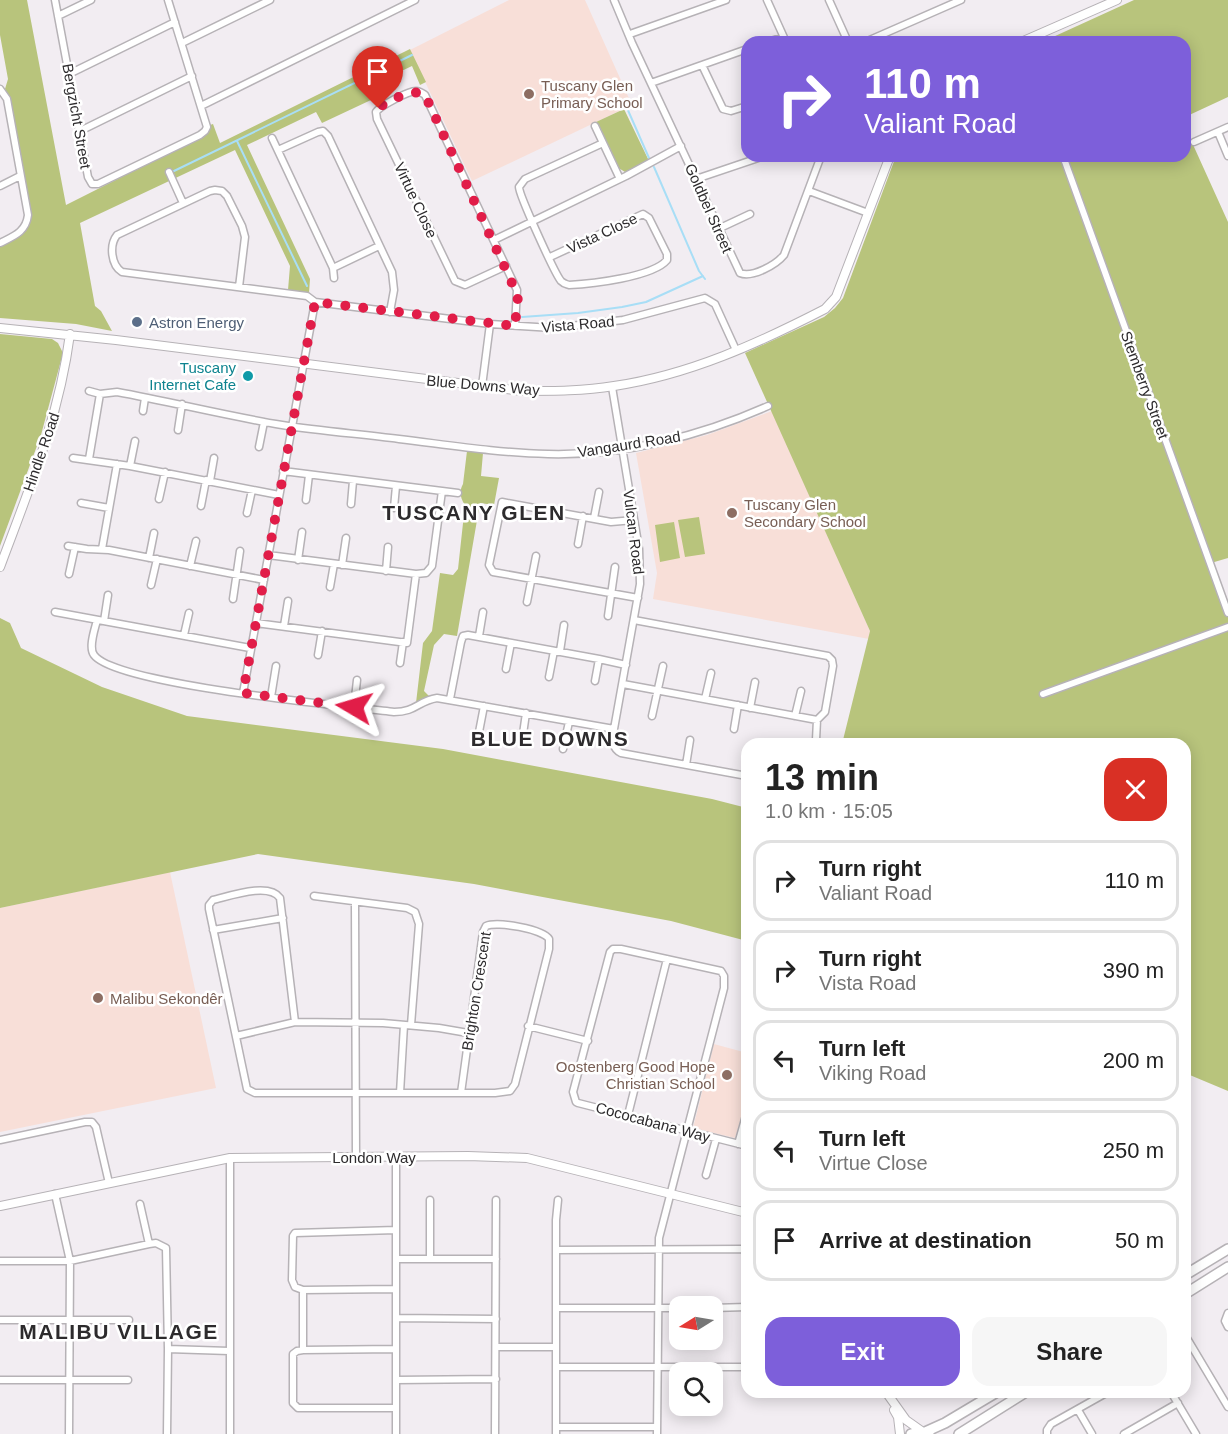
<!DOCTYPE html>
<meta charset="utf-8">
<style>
body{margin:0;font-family:Arial,sans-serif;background:#f6f6f6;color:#222;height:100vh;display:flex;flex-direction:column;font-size:22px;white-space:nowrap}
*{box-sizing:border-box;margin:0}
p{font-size:20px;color:#767676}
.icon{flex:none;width:33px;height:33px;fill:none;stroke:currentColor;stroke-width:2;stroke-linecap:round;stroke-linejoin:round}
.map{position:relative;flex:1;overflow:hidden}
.panel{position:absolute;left:741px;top:738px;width:450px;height:660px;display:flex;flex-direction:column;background:#fff;border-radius:18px;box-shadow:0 3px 15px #0003}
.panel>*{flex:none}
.hud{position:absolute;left:741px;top:36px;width:450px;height:126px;border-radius:18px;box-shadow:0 3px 15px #0003;background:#7d5fda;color:#fff;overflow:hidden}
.needle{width:39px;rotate:259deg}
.controls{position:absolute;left:669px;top:1296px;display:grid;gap:12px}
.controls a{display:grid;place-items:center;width:54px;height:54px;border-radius:12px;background:#fff;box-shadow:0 3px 15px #0003;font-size:30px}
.pin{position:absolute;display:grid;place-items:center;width:51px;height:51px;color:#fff;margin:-62px -26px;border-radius:50% 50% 50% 0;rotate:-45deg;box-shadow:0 0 6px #0007}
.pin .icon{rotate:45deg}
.me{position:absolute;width:66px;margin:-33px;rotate:277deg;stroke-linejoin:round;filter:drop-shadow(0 0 4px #0008)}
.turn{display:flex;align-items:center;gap:21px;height:126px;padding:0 24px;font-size:27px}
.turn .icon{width:78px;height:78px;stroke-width:2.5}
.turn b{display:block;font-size:42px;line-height:51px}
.round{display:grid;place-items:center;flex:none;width:63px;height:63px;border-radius:18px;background:#f6f6f6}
.head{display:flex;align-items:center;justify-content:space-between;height:102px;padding:0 24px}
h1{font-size:36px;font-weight:800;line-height:45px}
.cta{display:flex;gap:12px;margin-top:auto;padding:12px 24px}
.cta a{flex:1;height:69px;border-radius:18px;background:#7d5fda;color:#fff;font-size:24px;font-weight:800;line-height:69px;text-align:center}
.cta a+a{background:#f6f6f6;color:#222}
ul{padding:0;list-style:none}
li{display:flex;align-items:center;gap:18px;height:81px;margin:0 12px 9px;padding:0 12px;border:3px solid #e0e0e0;border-radius:18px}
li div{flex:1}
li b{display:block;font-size:22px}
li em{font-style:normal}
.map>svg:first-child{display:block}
.education{fill:#f8dfd8}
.green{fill:#b8c47c}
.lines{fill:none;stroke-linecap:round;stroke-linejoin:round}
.stream{stroke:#a8def6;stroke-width:2}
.minor-casing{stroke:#b6b2b6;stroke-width:9}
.tertiary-casing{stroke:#b6b2b6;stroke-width:10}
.secondary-casing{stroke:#b6b2b6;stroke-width:12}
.minor{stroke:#fff;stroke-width:6}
.tertiary{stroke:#fff;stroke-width:8}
.secondary{stroke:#fff;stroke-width:9}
.route{stroke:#e11d48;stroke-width:10;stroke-dasharray:0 18}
.education-dot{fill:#8d6e63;stroke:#fff;stroke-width:2}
.service-dot{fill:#5c6f8a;stroke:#fff;stroke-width:2}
.culture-dot{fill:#0f9aa8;stroke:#fff;stroke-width:2}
.labels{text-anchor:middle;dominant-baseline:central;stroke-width:5;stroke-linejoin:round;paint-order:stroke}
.education-label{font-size:15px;fill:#785e54;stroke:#fff;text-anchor:start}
.street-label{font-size:15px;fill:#2d2b2d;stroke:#fff}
.service-label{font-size:15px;fill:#4e5e75;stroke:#fff;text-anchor:start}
.culture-label{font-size:15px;fill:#0d838f;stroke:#fff;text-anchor:end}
.district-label{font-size:21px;font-weight:bold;letter-spacing:1.5px;fill:#2d2b2d;stroke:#fff}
</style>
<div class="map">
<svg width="1228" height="1434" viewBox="0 0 1228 1434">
<rect width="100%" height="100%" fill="#f2edf2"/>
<path class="education" d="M509,0H585L632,105L472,181L410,50Z
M772,411L870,631L869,639L653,599L657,573L636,453L707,435Z
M170,872L216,1088L0,1132V908Z
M714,1044L747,1053V1097L735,1138L693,1128Z"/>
<path class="green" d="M0,0H27L66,205L205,135L210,125L213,124L220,143L410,49L426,82L420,85L412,66L366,88L371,100L322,123L316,112L247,145L310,279L309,293L288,290L290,266L235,150L80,223L95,306L101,311L112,331L76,324L0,318V246C15,238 27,234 31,217L8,95L5,89L8,79L0,35Z
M1134,0H1228V97L1185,117V42H1036L1053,37Z
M624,109L649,161L625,172L617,167L596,122Z
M1185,127L1228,222V558L1211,563L1228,612V1091L1185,1073V744H842L870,631L745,353L824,317L835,308L843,298L896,156H1185Z
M0,334L52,339L58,343L63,353L41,435L0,546Z
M467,451L483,453L481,476L499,478L494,505L480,503L457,636L444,634L434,645L424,691L429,696L416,703L423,643L432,631L440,573L453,575L458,569L465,505C460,498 459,491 463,484Z
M699,517L705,554L685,557L678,520Z
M674,522L680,558L660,562L655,525Z
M0,618L10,623L21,648L102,687L187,716L443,749L712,799L747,808V941L671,921L474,884L258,854L0,908Z"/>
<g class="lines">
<path class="stream" d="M627,108L649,158
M237,141L307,286
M654,167L699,271L705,279
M174,171L412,55
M522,317L578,313L622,307L646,302L703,276"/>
<g class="minor-casing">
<path id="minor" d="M55,0L88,177L92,184H98L200,135L205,131L207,127L168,0
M614,0L632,43L740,273C752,278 776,265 784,255L821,156
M767,0L786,42
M829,0L848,42
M58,16L91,0
M630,34L726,0
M768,42L783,37
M865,42L961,0
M182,43L270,0
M702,65L723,109L731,111L747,106
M69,74L175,22
M651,83L747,49
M0,89L7,99L28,215C26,232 14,236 0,243
M201,106L415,0
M595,126L620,179
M80,131L192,76
M1218,132L1228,156
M272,138L333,268L334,278
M1194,142L1228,127
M278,150L318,132L323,131L328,136L392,272L394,290L390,312
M1063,156L1228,613
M169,172L183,203
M696,179L764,156
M0,186L20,176
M809,191L868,213
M718,229L750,214
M494,240L626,176L681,146
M550,257L643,214L649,218L667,254V260C653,277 591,284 569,285C566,284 564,284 561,281C555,274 519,195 519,187L525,179L603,143
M506,266L465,285L455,281L377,119L376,112C380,106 408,91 416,91C420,91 422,93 425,95L517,290L515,326
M333,268L379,246
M239,287L245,237L242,226L227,196L222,191L215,190L210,191L117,235C109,245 111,265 122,272L307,296L315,302L490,324L553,328L623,320L705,298L715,304L736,350
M482,386L490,324
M612,387L639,549L640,584L614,729C613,739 611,748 621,753L747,776
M89,391L100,394L117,392C172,402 227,416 282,425C321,431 360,434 399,439C449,445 498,453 548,454C623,456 701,436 768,406
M143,411L145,398
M178,430L182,404
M259,447L264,422
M73,458L130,466L279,495
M89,459L100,394
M130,466L135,441
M283,471L458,493
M210,481L214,458
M159,499L165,472
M306,500L309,475
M81,503L109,508
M351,504L353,481
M201,506L206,480
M394,508L396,486
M247,513L252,490
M594,518L599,492
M634,520L611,522L502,502L489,565L493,572L638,598
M578,544L583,516
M68,546L87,549L109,550L264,580
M102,549L117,464
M268,555L416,574L426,573L432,566L442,491
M149,558L154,533
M298,560L302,532
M342,565L346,538
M190,566L196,541
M386,571L388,547
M69,574L75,547
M151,585L157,559
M330,587L334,564
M233,599L240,551
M527,602L536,556
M55,612L250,648
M608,616L615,567
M97,620C95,629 88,647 94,655C116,685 347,706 394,712C416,712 418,701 437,698L614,729
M634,620L828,656L832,660L833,666L825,712L817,720L816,740
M104,621L108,595
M256,623L407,643L416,574
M284,626L288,601
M184,635L189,613
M479,636L483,612
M560,651L564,625
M318,655L322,631
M400,663L403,642
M506,669L511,643
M549,677L554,651
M595,681L599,659
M623,684L817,720
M243,693L315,302
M1043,694L1228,627
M271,697L276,666
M450,699L461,642L463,636L468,635L599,659L626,665
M705,699L711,673
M354,707L357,680
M750,708L755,682
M652,716L663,666
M795,716L801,691
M734,729L738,705
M479,732L484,706
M522,741L526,713
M563,749L569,722
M686,765L690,740
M314,896L407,908L415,912L419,924L411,1025
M355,903L356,1157
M213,930L283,918
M295,1022L280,898C269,882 230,896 213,900L209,905V909L247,1089L255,1093H495L510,1091L515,1084L549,949V939C543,929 497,921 486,926L483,932L461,1093
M528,1026L588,1041
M236,1036L295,1022L383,1023L439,1028L468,1033
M400,1093L404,1025
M628,1115L667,959
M0,1140L85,1122H92L96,1127L109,1183
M738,1144L747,1112
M230,1158V1434
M706,1175L716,1139
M55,1194L70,1261L69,1434
M140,1204L149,1244
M396,1230L295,1233L293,1236L292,1280L295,1287L303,1290L396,1289
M556,1250L742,1249L747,1253
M396,1259H496
M430,1259V1200
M0,1261H70L149,1244L156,1243L166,1248L168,1349L167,1434
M303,1290V1350
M556,1308H680
M712,1308L747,1307
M1228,1313L1225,1321L1228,1327
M396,1318L496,1319
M0,1320H129
M1185,1335L1228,1407
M496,1347H556
M168,1349L229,1351
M396,1349L303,1350L297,1351L293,1354V1403L298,1408H396
M556,1367H742L747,1365
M0,1380H128
M396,1380L496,1379
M1171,1392L1196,1434
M1078,1410L1092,1434
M556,1427H657
M396,1434V1157
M495,1434L496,1200
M556,1434V1220L558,1200
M657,1434L659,1238L724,988V976L721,971L621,949H613L610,952L573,1092L576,1102L578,1103C635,1117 691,1132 747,1146
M1047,1434V1430L1051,1424L1108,1392
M1124,1434L1178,1403"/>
</g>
<g class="tertiary-casing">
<path id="tertiary" d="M1021,42L1117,0
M0,328L116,340L522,391C553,391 584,391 614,386C689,375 759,343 825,309L836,297L890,156
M0,567C29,489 59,418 70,334
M0,1206L230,1158L468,1156L527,1158L747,1213
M886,1392L906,1420L923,1432
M894,1410L898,1417L900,1434"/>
</g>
<g class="secondary-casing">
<path id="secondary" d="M1185,1275L1228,1249
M1185,1294L1228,1267
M925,1432L945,1423L997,1392
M911,1434L918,1432L929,1434
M959,1434L1026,1392"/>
</g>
<use href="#minor" class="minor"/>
<use href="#tertiary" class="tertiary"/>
<use href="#secondary" class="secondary"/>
</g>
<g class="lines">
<path class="route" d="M354,707L243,693L315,302L515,326L518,296L425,95C412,87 390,101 378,108"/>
</g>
<g class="education-dot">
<circle cx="529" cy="94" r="6"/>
<circle cx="732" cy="513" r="6"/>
<circle cx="98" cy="998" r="6"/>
<circle cx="727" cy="1075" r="6"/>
</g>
<circle class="service-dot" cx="137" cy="322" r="6"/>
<circle class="culture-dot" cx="248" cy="376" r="6"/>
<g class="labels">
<g class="education-label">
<text x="541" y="85">Tuscany Glen<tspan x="541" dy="17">Primary School</tspan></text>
<text x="744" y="504">Tuscany Glen<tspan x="744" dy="17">Secondary School</tspan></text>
<text x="110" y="998">Malibu Sekondêr</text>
<text x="715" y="1066" text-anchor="end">Oostenberg Good Hope<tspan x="715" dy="17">Christian School</tspan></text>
</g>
<g class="street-label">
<text transform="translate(77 116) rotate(80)">Bergzicht Street</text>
<text transform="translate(416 200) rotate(65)">Virtue Close</text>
<text transform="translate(709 208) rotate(66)">Goldbel Street</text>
<text transform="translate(602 233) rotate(-25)">Vista Close</text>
<text transform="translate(578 324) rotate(-5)">Vista Road</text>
<text transform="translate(483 385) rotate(5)">Blue Downs Way</text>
<text transform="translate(1145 385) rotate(70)">Stemberry Street</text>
<text transform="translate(629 444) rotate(-9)">Vangaurd Road</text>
<text transform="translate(41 452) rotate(-71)">Hindle Road</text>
<text transform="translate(634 532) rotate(83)">Vulcan Road</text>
<text transform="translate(476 991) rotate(-81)">Brighton Crescent</text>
<text transform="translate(653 1122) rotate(15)">Cococabana Way</text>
<text x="374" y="1157">London Way</text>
</g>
<g class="service-label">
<text x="149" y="322">Astron Energy</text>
</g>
<g class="culture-label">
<text x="236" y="367">Tuscany<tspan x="236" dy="17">Internet Cafe</tspan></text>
</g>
<g class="district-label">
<text x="474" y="512">TUSCANY GLEN</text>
<text x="550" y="738">BLUE DOWNS</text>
<text x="119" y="1331">MALIBU VILLAGE</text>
</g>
</g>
</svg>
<div class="controls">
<a><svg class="needle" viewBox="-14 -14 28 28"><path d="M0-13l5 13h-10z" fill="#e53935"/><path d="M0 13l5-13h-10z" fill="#767676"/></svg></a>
<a><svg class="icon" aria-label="search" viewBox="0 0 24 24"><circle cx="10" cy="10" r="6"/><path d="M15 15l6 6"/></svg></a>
</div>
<div class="pin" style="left:378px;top:108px;background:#d93025"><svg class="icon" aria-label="arrive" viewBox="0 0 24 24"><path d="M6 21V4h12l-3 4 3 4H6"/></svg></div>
<svg class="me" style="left:354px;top:707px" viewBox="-20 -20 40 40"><path d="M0-17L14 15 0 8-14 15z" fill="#e11d48" stroke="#fff" stroke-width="4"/></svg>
<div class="hud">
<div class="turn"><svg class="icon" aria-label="right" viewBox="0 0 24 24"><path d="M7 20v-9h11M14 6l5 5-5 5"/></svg><div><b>110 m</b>Valiant Road</div></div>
</div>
<section class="panel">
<div class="head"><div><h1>13 min</h1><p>1.0 km · 15:05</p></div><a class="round" style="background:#d93025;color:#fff"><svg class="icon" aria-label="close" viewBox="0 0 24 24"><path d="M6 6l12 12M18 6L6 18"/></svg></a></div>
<ul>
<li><svg class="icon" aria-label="right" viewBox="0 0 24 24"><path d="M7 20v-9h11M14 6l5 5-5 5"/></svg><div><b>Turn right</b><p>Valiant Road</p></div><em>110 m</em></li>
<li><svg class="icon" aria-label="right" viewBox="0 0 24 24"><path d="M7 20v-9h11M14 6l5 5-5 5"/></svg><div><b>Turn right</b><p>Vista Road</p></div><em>390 m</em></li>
<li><svg class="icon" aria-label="left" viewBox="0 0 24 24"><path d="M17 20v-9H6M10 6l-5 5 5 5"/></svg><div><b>Turn left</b><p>Viking Road</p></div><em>200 m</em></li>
<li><svg class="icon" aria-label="left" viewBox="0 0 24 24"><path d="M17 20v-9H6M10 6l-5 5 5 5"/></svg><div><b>Turn left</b><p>Virtue Close</p></div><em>250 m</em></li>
<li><svg class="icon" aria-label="arrive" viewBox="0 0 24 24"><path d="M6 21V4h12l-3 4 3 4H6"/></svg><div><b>Arrive at destination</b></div><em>50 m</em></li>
</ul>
<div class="cta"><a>Exit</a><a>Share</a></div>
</section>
</div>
